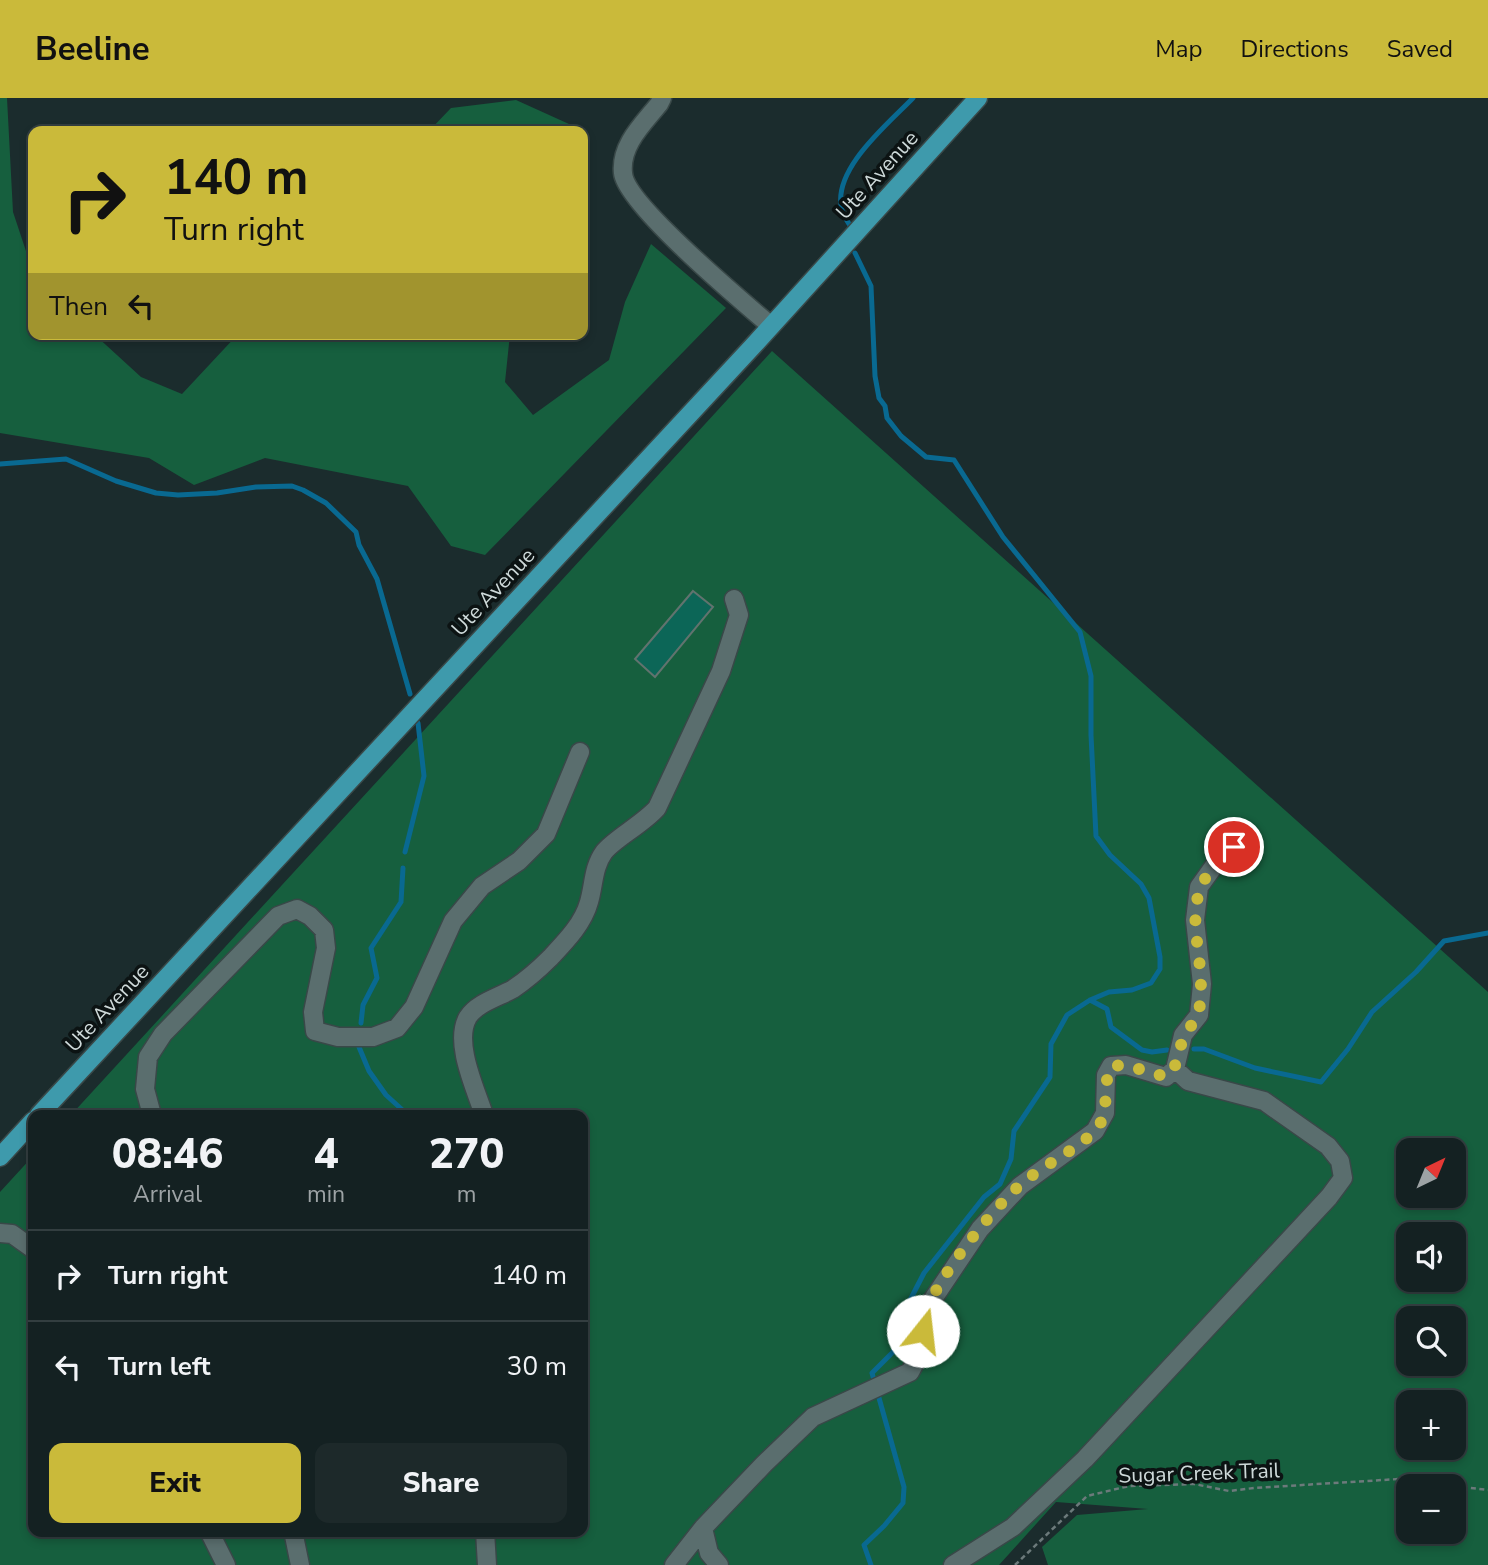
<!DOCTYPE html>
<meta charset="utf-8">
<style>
body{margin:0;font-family:"Nunito Sans",sans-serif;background:#1d292a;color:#f1f3f6;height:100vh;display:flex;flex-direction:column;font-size:26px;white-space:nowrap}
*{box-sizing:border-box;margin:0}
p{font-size:23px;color:#9da3a5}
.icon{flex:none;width:38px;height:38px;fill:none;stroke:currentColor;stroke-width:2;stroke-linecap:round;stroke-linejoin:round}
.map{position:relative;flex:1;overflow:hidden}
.details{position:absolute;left:28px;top:1012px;width:560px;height:427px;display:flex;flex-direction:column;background:#142122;border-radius:14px;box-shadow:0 4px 10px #0003,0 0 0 2px #333e40}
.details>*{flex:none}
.guide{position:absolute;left:28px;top:28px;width:560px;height:214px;border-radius:14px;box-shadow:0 4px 10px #0003,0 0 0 2px #333e40;background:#caba3a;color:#111;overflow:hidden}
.needle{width:46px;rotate:43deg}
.fabs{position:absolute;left:1396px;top:1040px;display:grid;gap:14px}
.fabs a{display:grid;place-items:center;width:70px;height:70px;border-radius:14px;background:#142122;box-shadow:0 4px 10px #0003,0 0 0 2px #333e40;font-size:35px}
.pin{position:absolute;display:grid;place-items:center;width:60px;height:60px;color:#fff;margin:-30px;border:4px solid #fff;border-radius:50%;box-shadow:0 2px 7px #0007}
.me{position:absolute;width:77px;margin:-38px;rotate:16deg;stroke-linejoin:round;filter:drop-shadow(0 0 5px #0008)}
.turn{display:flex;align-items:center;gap:24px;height:147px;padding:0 21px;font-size:32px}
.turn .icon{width:91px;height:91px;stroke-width:2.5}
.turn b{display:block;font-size:49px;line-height:60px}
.then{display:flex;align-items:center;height:66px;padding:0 21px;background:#0003;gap:14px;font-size:26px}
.eta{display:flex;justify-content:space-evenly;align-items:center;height:119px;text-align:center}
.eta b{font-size:42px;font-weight:800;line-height:49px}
.primary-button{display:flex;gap:14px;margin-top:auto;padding:14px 21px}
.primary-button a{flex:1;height:80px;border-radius:14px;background:#caba3a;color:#111;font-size:28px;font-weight:800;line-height:80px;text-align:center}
.primary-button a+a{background:#1d292a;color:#f1f3f6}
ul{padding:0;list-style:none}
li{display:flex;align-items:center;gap:21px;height:91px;padding:0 21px;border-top:2px solid #333e40}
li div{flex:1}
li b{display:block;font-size:26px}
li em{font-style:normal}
header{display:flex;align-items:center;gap:42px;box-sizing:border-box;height:98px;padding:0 35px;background:#caba3a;color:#111}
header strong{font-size:33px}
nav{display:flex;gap:38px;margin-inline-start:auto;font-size:24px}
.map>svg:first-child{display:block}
.green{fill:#165f3e;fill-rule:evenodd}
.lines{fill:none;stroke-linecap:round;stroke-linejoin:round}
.stream{stroke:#096991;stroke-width:5}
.building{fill:#0c6657;stroke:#61736e;stroke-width:2}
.minor-casing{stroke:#394848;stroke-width:21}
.major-casing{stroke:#394848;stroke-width:21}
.path{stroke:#6c7a7b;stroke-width:2.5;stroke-dasharray:5 3.5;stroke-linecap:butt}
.minor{stroke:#5a6e6e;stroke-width:18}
.major{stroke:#3e9aac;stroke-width:18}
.route{stroke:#caba3a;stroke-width:12;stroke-dasharray:0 21.6}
.labels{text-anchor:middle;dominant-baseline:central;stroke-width:7;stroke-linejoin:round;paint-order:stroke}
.street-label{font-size:21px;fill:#ced9d9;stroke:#0c1313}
</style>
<header>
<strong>Beeline</strong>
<nav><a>Map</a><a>Directions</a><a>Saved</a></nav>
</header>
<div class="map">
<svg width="1488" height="1467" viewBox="0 0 1488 1467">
<rect width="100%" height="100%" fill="#1b2c2d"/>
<path class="green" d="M0,0H7L13,114L33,174V236H94L141,279L182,296L238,236H510L505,284L533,317L609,262L625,204L651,146L726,210L485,457L451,448L408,388L265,360L194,387L149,360L0,335Z
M516,2L569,26L572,33H429L451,10Z
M772,253L1488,894V1467H1048L1042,1449L1077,1417L1148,1411L1056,1404L999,1467H0V1094L33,1058V1433H583V1017H71ZM1409,1052H1454V1097H1409ZM1409,1136H1454V1181H1409ZM1409,1220H1454V1265H1409ZM1409,1304H1454V1349H1409ZM1409,1388H1454V1433H1409Z"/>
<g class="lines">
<path class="stream" d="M853,132C849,126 844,119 842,112C831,72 888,26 913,0
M855,155L871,188L875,278L879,300L885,308L887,320L901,338L926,359L954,362L1003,439L1080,534L1091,578V637L1096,738L1110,757L1141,786L1149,800L1160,859V871L1151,885L1132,892L1109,894L1090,902L1067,917L1051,946L1050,979L1014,1033L1011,1061L1000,1086L984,1099L924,1175L907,1208L904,1234L893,1254L872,1275L904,1389L903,1405L884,1428L864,1447L871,1467
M0,366L66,361L116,383L156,395L178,397L217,395L256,389L292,388L303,392L326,405L356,434L359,447L377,481L410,596
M405,754L424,678L418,625
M1090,902L1107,911L1111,929L1142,952L1152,954L1167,952
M361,925L363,907L377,880L371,850L401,804L403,770
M359,949L369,973L386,997L408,1017
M1194,951H1204L1255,970L1321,984L1348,951L1372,914L1416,874L1444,843L1488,835"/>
</g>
<path class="building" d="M693,493L713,509L655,579L635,561Z"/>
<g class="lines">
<g class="minor-casing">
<path id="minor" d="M662,0L659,6C643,26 620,47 623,75C625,105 743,204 771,228
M152,1017L145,991L148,959L163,936L278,818L297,811L310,818L324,832L326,850L313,914L315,933L338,939H373L397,930L414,909L453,823L482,788L519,763L546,736L580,654
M484,1017C476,992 453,944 468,919C477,905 499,899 513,891C525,883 539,871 550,860C565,844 583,826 589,804C594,787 593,769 604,754C614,741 643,726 657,710L721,573L739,517L734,501
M0,1135L12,1136L33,1151
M703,1430L764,1366L813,1319L910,1274L918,1259L929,1207L980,1131L1020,1088L1095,1033L1105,1015L1106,977L1111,968L1126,967L1166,979L1175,971
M209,1433L226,1467
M293,1433L300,1467
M485,1433L487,1467
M674,1467L703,1430L709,1455L719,1467
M953,1467L1013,1429L1085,1361L1329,1099L1343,1080L1340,1063L1328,1048L1264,1003L1188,983L1175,971L1183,937L1199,917L1202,886L1195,822L1199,789L1219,761L1234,749"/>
</g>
<g class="major-casing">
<path id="major" d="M39,1017L753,248L978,0
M0,1059L33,1023"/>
</g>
<path class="path" d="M1454,1388L1488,1392
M1015,1467L1087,1398L1129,1388L1194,1386L1229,1393L1254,1390L1399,1381L1454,1388"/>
<use href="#minor" class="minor"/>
<use href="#major" class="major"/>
</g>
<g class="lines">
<path class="route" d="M923,1233C925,1225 926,1215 929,1207C943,1173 992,1112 1020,1087C1042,1068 1073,1054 1094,1034C1112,1016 1101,989 1111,968L1126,967L1166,979C1179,968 1178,955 1183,940C1186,930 1198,924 1199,913C1210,847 1167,801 1234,749"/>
</g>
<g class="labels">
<g class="street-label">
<text transform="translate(877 77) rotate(-48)">Ute Avenue</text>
<text transform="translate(493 494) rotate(-47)">Ute Avenue</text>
<text transform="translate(107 910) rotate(-47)">Ute Avenue</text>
<text transform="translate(1199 1375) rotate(-2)">Sugar Creek Trail</text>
</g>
</g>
</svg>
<div class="fabs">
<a><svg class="needle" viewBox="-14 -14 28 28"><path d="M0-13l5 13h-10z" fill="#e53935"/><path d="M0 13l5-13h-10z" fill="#9da3a5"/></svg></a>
<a><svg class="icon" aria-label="sound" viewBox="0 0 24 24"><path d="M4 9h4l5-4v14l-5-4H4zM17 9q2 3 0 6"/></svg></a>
<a><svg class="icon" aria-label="search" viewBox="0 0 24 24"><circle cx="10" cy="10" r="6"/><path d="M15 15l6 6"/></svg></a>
<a>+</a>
<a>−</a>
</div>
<div class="pin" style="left:1234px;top:749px;background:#d93025"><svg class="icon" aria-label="arrive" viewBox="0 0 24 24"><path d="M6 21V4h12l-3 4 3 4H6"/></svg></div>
<svg class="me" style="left:923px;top:1233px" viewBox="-20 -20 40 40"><circle r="19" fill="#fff"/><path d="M0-13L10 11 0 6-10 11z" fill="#caba3a"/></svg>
<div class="guide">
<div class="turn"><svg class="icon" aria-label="right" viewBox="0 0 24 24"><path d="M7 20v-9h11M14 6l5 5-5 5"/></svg><div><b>140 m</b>Turn right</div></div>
<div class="then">Then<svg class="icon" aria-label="left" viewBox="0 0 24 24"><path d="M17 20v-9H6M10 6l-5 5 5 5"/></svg></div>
</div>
<section class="details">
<div class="eta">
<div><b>08:46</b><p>Arrival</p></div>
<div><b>4</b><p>min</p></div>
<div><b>270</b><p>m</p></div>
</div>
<ul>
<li><svg class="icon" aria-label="right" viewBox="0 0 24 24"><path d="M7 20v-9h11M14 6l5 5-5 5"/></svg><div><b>Turn right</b></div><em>140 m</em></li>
<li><svg class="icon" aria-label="left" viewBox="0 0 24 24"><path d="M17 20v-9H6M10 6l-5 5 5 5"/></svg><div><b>Turn left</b></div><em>30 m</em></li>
</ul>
<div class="primary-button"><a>Exit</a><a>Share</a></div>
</section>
</div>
